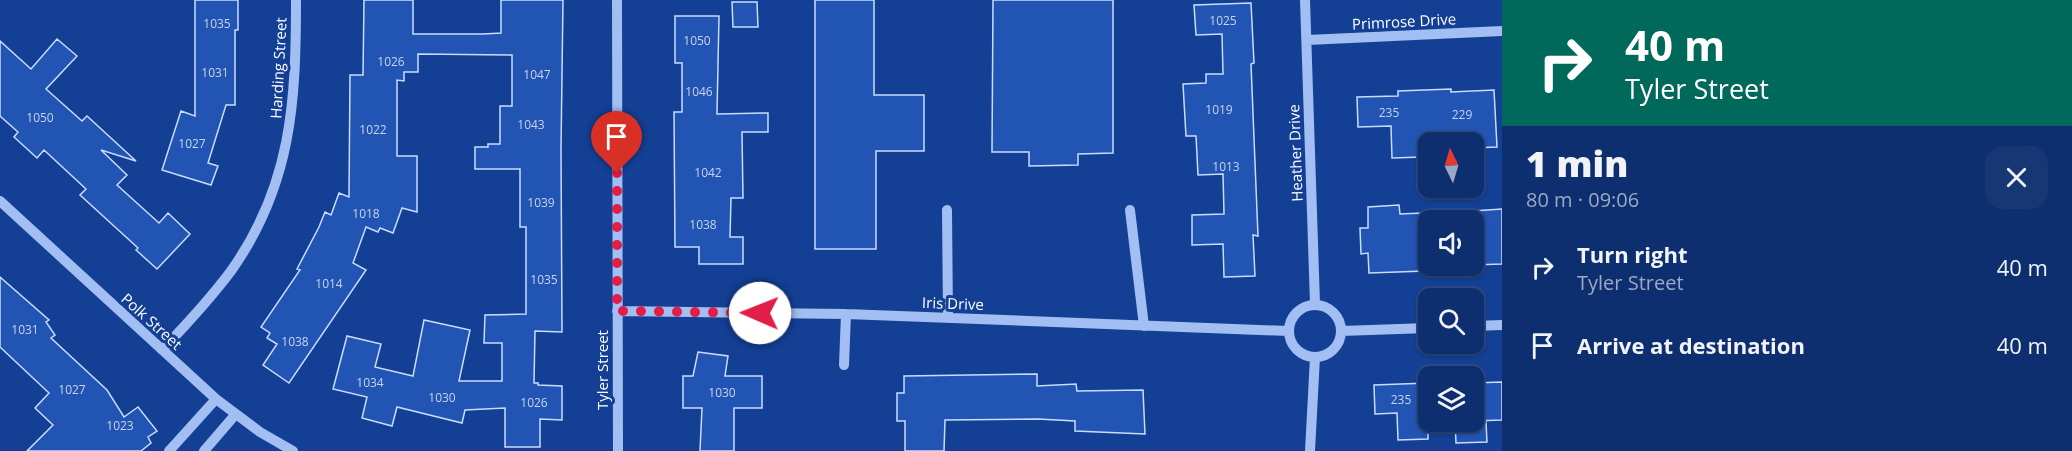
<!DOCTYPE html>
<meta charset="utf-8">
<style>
body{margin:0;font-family:"Open Sans",sans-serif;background:#173774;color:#f1f3f6;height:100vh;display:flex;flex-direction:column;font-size:22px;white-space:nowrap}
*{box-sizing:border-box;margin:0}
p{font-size:20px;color:#9ba9c3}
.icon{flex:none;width:33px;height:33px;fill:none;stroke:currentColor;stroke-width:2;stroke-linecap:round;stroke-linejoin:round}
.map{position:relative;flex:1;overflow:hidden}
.panel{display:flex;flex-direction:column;background:#0e2f6f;width:570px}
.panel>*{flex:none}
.banner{background:#00695c;color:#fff;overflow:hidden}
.needle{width:39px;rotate:355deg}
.tools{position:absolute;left:1418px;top:132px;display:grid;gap:12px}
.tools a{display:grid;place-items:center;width:66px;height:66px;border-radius:12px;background:#0e2f6f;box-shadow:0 2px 4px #0004,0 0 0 2px #2e4a82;font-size:30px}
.pin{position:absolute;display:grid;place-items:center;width:51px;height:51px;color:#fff;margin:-62px -26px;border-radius:50% 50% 50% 0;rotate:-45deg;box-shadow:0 0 6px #0007}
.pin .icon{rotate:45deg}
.me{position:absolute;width:66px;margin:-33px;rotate:271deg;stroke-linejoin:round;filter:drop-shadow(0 0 4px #0008)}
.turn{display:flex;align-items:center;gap:21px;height:126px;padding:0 24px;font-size:27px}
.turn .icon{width:78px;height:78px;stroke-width:2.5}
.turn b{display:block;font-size:42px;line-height:51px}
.round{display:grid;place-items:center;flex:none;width:63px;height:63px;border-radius:18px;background:#173774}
.overview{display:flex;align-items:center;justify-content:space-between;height:102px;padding:0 24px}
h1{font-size:36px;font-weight:800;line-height:45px}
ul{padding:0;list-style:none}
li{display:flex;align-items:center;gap:18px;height:78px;padding:0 24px}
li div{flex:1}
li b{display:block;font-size:22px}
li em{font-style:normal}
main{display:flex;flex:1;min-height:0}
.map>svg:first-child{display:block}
.building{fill:#2154b3;stroke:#cadcfd;stroke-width:1.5}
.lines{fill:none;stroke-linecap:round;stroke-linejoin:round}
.minor{stroke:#a2bef2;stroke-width:10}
.route{stroke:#e11d48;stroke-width:10;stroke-dasharray:0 18}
.labels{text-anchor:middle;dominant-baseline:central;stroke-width:6;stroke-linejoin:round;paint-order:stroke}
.number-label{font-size:12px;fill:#c8d4ec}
.street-label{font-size:15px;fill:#fff;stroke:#133f94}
</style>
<main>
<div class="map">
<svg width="1502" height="451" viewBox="0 0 1502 451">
<rect width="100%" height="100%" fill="#133f94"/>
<path class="building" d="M195,0H238V30H235V105H226L208,163L218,166L211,185L162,170L181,111L195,116Z
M364,0H413V34H483L501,33V0H563L561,149L562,332L535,331L534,383H538V385L562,386V420L540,419V447H505V408L465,410L462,423L397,407L392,426L362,418L367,397L333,389L347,336L381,344L375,367L413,376L424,320L470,330L459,381H502V343H484L485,315L526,314V227H520V169H475V147H488V144H500V106H512V55L418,54V72H404V81L397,80V156H417V212L402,208L393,233L380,228L378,232L366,227L353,263L366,270L289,383L263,365L277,344L267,338L270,333L261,327L300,270L297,269L319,227L325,212L331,215L339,193L349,197L350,75H363Z
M815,0H874V95H924V151H876V249H815Z
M993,0H1113V153L1078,154V165L1029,166V152H992Z
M732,2H757L758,27H733Z
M1251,3L1254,63L1251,64L1258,236L1253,235L1255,276L1224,277L1223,244L1192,245V215L1224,214L1223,174L1198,175L1196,136H1186L1183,84L1206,83V74H1223L1222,34L1196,35L1194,5Z
M675,16H719L717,114L768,113V132H742L743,198H731L730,237H743V264H699V247H675L674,112H682V63H675Z
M57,39L77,56L46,89L82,121L87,116L136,161L101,150L127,175L117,185L159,223L168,213L190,234L157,269L136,250L138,248L80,195L86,189L44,150L37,158L14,137L18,132L0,116V41L31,69Z
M1451,89V92L1494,90L1497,147L1473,148V142H1422V157L1392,158L1391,126L1358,127L1357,97L1398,96V91Z
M1399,205L1400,214L1422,213L1425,271L1369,273L1368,253L1361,254L1360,228H1368V207Z
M1502,209V264L1473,265V211Z
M0,277L49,320L46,322L55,335L51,338L107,390L124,417L138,407L157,431L148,437L151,443L141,451H27L53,425L35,408L49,393L0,347Z
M698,352L728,356L725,376H762V408H734V451H700L702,408H683V376H693Z
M1037,374V386L1076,384L1077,391L1143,390L1145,434L1075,431V421L1038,419L945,420L944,451H905V421H897V393H904V376Z
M1502,382V420L1473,421V383Z
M1428,383V439L1398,440L1397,413L1375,414L1374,385Z
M1455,422H1486L1487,442L1456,443Z"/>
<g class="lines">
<path class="minor" d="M617,0L618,451
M1305,0L1315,304
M1307,40L1502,31
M0,201L216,399L260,432L293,451
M947,210L948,318
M1130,210L1144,326
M1289 331a26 26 0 1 1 52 0a26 26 0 1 1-52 0Z
M617,311L846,314L1288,331
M1473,326L1502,325
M1341,331L1428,328
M162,350C186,325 210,299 231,271C292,185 296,101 296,0
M844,365L846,314
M169,451L216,399
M204,451L235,415
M1310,451L1315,357"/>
</g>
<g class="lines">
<path class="route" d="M617,173V311L760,313"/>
</g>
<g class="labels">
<g class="number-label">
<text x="1223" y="20">1025</text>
<text x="217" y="23">1035</text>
<text x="697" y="40">1050</text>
<text x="391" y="61">1026</text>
<text x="215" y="72">1031</text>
<text x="537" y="74">1047</text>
<text x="699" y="91">1046</text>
<text x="1219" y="109">1019</text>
<text x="1389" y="112">235</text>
<text x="1462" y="114">229</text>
<text x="40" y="117">1050</text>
<text x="531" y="124">1043</text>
<text x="373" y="129">1022</text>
<text x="192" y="143">1027</text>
<text x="1226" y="166">1013</text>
<text x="708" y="172">1042</text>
<text x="541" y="202">1039</text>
<text x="366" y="213">1018</text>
<text x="703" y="224">1038</text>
<text x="544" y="279">1035</text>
<text x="329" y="283">1014</text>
<text x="25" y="329">1031</text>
<text x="295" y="341">1038</text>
<text x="370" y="382">1034</text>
<text x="72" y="389">1027</text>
<text x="722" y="392">1030</text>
<text x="442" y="397">1030</text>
<text x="1401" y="399">235</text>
<text x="534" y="402">1026</text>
<text x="120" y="425">1023</text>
</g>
<g class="street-label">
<text transform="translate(1404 21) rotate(-3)">Primrose Drive</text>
<text transform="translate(278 68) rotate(-87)">Harding Street</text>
<text transform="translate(1295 153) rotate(-92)">Heather Drive</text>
<text transform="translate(953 303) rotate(2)">Iris Drive</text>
<text transform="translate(152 321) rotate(42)">Polk Street</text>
<text transform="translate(602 370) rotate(-90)">Tyler Street</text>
</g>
</g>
</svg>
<div class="tools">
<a><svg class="needle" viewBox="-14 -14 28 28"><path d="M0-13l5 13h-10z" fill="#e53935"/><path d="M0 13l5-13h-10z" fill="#9ba9c3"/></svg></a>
<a><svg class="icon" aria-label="sound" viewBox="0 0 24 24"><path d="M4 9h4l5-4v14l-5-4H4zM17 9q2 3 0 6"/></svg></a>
<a><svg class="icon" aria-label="search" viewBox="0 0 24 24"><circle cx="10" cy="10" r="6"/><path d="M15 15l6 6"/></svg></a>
<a><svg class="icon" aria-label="layers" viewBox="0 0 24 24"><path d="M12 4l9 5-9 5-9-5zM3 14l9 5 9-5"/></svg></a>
</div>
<div class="pin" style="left:617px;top:173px;background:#d93025"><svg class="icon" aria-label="arrive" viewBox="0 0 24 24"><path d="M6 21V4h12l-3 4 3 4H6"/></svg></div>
<svg class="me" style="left:760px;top:313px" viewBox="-20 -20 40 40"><circle r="19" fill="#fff"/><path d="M0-13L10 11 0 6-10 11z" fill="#e11d48"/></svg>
</div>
<section class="panel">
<div class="banner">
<div class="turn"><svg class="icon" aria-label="right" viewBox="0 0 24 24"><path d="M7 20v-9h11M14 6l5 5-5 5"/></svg><div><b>40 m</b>Tyler Street</div></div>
</div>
<div class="overview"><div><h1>1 min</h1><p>80 m · 09:06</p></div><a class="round"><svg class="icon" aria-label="close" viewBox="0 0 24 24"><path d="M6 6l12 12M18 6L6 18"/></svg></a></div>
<ul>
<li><svg class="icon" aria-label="right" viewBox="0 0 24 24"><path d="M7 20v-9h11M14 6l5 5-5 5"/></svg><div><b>Turn right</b><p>Tyler Street</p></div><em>40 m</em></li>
<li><svg class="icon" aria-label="arrive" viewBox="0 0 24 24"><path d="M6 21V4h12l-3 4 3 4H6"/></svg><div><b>Arrive at destination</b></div><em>40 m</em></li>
</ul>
</section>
</main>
